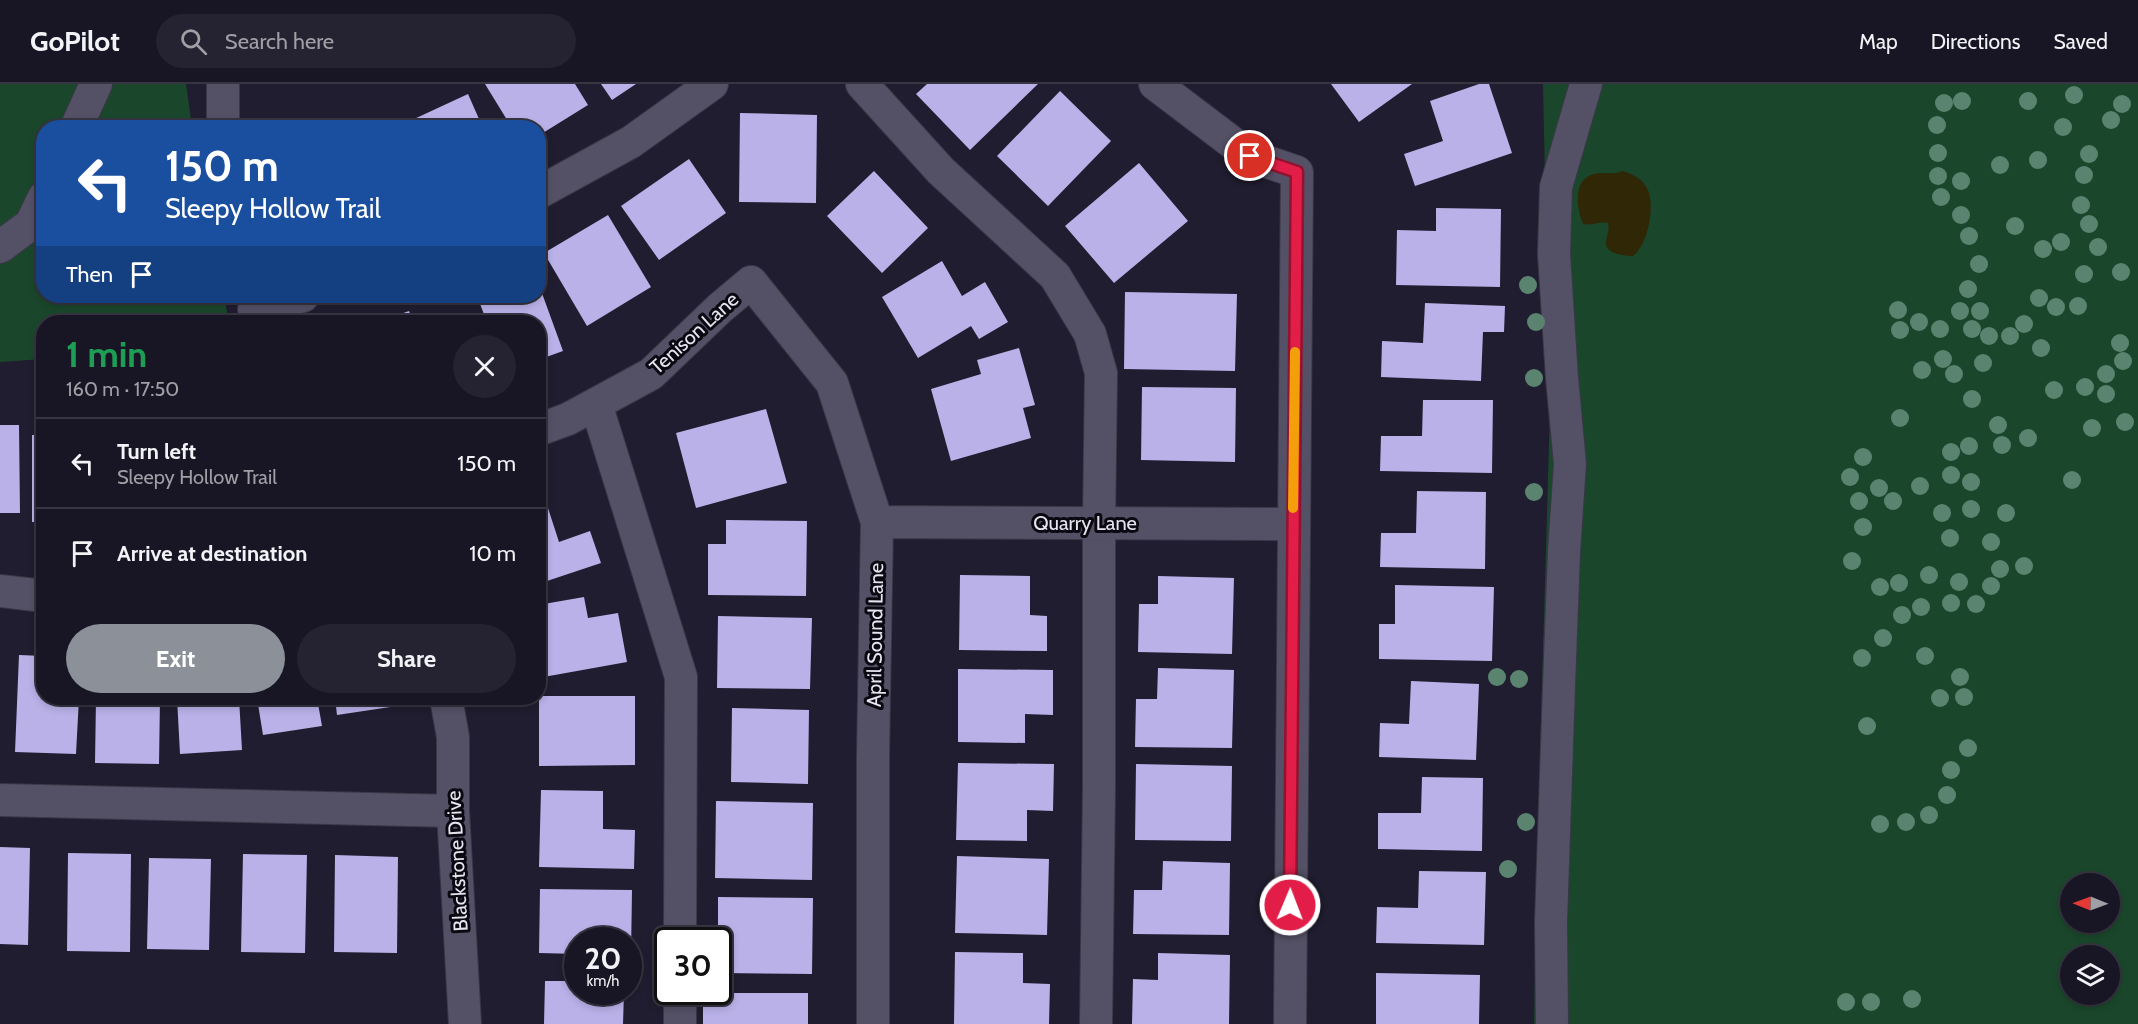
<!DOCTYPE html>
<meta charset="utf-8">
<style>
body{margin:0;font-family:Cabin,sans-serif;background:#252331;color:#f1f3f6;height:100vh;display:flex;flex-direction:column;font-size:22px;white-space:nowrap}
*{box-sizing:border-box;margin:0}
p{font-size:20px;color:#9f9fa6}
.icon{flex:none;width:33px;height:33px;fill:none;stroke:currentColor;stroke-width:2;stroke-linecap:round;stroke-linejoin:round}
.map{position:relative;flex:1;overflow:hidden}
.details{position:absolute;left:36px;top:231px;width:510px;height:390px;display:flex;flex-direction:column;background:#181624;border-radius:24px;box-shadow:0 3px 9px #0003,0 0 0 2px #363541}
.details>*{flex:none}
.hud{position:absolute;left:36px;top:36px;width:510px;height:183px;border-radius:24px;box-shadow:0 3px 9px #0003,0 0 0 2px #363541;background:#1a4fa0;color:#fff;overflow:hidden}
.needle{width:39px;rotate:271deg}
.tools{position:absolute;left:2060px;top:789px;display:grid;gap:12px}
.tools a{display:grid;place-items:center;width:60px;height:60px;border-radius:50%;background:#181624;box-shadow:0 3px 9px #0003,0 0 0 2px #363541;font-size:30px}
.speed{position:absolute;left:564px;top:843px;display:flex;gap:12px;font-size:30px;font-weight:700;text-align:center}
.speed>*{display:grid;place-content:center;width:78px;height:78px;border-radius:50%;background:#181624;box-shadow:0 3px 9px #0003,0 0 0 2px #363541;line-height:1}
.speed small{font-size:15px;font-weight:400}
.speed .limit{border:3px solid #111;border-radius:9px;background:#fff;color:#111}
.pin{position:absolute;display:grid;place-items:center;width:51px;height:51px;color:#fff;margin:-26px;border:3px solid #fff;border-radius:50%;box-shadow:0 2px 6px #0007}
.me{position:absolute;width:66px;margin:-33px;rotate:1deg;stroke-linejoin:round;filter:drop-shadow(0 0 4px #0008)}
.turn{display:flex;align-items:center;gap:21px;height:126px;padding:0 30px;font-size:27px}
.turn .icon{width:78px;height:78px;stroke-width:2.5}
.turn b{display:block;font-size:42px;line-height:51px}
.then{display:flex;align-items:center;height:57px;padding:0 30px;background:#0003;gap:12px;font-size:22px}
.round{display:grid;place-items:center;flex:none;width:63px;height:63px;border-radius:32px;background:#252331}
.head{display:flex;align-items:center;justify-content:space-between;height:102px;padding:0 30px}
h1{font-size:36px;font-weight:700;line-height:45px;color:#1e9e55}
.button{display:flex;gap:12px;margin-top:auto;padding:12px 30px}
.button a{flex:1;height:69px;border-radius:36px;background:#8c9099;color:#fff;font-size:24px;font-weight:700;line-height:69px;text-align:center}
.button a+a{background:#252331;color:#f1f3f6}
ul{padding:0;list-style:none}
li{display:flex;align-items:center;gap:18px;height:90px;padding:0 30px;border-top:2px solid #363541}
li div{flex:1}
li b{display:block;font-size:22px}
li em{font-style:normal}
header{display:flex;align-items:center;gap:36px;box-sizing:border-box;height:84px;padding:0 30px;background:#181624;border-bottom:2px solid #363541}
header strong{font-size:28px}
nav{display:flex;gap:33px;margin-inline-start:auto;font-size:21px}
.search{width:420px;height:54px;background:#252331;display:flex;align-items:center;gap:15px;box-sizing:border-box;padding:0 21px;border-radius:33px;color:#9f9fa6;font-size:22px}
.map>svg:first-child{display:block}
.green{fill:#1a472b;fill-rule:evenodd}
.sand{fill:#2f2706}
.building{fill:#b9b1e8}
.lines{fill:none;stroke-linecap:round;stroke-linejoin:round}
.minor-casing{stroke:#3a3847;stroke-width:34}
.minor{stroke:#545166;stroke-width:32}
.tree{fill:#5b8470}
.route-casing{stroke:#92132f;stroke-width:15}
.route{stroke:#e11d48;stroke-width:10}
.slow{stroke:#f59e0b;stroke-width:10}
.labels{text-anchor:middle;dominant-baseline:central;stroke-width:6;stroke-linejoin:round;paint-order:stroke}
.street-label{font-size:20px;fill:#e6e4f1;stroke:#0a0911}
</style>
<header>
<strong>GoPilot</strong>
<div class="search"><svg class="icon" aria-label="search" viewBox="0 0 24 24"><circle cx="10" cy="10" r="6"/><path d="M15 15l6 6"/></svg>Search here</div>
<nav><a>Map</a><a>Directions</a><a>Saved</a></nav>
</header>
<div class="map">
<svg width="2138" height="940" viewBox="0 0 2138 940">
<rect width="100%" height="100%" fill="#201d30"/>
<path class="green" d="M0,0H186L192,43L44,44V212H224L229,238H44L43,275L0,278Z
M1543,0H2138V940H1534L1538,743L1550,324ZM2070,800H2109V838H2070ZM2070,872H2109V910H2070Z"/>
<path class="sand" d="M1622,87C1632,89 1644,96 1648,106C1655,123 1648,161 1633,172C1625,172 1607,170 1606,160C1606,152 1610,147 1608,139C1599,137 1592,142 1583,140C1577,125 1572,95 1594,90C1603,87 1611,92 1622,87Z"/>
<path class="building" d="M485,0H575L588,21L538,52V44H512Z
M601,0H636L612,16Z
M927,0H1038L970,66L916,10Z
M1331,0H1412L1359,38Z
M1479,0H1489L1512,69L1415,102L1404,70L1443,57L1430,17Z
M1060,7L1111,57L1048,122L997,72Z
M468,10L483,44H400L399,42Z
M740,29L817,31L816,119L739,118Z
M689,75L726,129L659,176L621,122Z
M1139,79L1188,137L1114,199L1065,142Z
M874,87L928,144L882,189L827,132Z
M1436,124L1501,125L1500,203L1396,201L1397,146L1436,147Z
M608,131L651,203L587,242L544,169Z
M942,177L962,212L985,198L1008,238L979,255L971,242L918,274L882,213Z
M539,201L563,267L538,276V238H487L477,212H538Z
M1125,208L1237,210L1235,287L1124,285Z
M1425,219L1505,222L1504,248H1483L1481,297L1381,293L1382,257L1423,259Z
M409,227L413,238H378Z
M1019,264L1035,321L1023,324L1031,354L951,377L931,305L981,290L977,276Z
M1142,303L1236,304L1235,378L1141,376Z
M1423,316H1493L1492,389L1380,387L1381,352H1422Z
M766,325L787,399L696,424L676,349Z
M0,341H19L20,429H0Z
M32,351H44V438H32Z
M1417,407L1486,408L1485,485L1380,483L1381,449H1416Z
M547,421L559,458L590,447L601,479L538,500V423Z
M726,436L807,437L806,512L708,511V460H726Z
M960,491L1030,492V531L1047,532V567L959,566Z
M1158,492L1234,494L1232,570L1138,568L1139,520H1158Z
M1395,501L1494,503L1492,577L1379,575V540H1395Z
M584,513L588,534L618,529L627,578L538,594V521Z
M718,532L812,534L810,605L717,604Z
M19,571L44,572V614H79L76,670L15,668Z
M1158,584L1234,586L1232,664L1135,663L1136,615H1157Z
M958,585L1053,586V631L1025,630V659L958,658Z
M1411,597L1479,600L1476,676L1379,673L1380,639L1409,640Z
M539,612H635V681L539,682Z
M96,614H160L159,680L95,679Z
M177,614H239L242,666L180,670Z
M257,614H317L322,642L263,651Z
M335,614H396L397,622L337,631Z
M732,624L809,626L808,700L731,698Z
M958,679L1054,680L1053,727L1027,726V757L956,756Z
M1136,680L1232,682L1231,757L1135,756Z
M1422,693L1483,694L1482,767L1378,765V729H1421Z
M541,706L603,707V745L635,746L634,785L539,783Z
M716,717L813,719L812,796L715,794Z
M0,763L30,764L28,861L0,860Z
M68,769L131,770L130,868L67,867Z
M243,770L307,771L305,869L241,868Z
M335,771L398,773L397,869L334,868Z
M957,772L1049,775L1047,851L955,849Z
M149,774L211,775L209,866L147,865Z
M1163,777L1230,779L1229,851L1133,850L1134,806H1162Z
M1419,787L1486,788L1484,861L1376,859L1377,823L1418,824Z
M540,805L632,806L631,871H628V856H578V870L539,869Z
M718,813L813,814L812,890L718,889Z
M955,868L1023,869V899L1050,900L1049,940H954Z
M1158,869L1230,871L1229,940H1132L1133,895L1158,896Z
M1376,889L1480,891L1479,940H1376Z
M545,897H578V908H624L623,940H544Z
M703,909H808V940H703Z"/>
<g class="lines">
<g class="minor-casing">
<path id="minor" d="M223,0V44
M862,0L941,87L1055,192L1090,250L1101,289L1099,440V703L1096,940
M1155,0L1250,72L1297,88L1290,940
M76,44L96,0
M538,109L631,58L712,0
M0,163L31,140L44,113
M254,225L303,212
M596,320L681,593L680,856
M538,346L568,335L651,290L720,224L751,198L832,299L877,438L873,673V940
M877,438L1293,440
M0,507L44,512
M446,614L453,653V727L465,940
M0,716L453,727
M680,940V908
M1552,940L1551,838L1559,602L1564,468L1570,380L1562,294L1554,170L1556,103L1586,0"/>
</g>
<use href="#minor" class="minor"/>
</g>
<g class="tree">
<circle cx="2074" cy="11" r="9"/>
<circle cx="1962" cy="17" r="9"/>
<circle cx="2028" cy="17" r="9"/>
<circle cx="1944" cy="19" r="9"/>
<circle cx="2122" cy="20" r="9"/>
<circle cx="2111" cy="36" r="9"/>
<circle cx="1937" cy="41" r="9"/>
<circle cx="2063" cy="43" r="9"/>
<circle cx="1938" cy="69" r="9"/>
<circle cx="2089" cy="70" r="9"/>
<circle cx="2038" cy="76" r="9"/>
<circle cx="2000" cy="81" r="9"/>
<circle cx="2084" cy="91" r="9"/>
<circle cx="1938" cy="92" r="9"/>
<circle cx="1961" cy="97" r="9"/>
<circle cx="1941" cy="113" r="9"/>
<circle cx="2081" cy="121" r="9"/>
<circle cx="1961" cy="131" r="9"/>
<circle cx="2089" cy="140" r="9"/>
<circle cx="2015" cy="142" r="9"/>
<circle cx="1969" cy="152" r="9"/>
<circle cx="2061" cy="158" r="9"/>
<circle cx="2098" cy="163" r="9"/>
<circle cx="2043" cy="165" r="9"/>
<circle cx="1979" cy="180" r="9"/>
<circle cx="2121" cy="188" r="9"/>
<circle cx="2084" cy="190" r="9"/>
<circle cx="1528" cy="201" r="9"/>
<circle cx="1968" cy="205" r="9"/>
<circle cx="2039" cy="214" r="9"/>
<circle cx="2078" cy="222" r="9"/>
<circle cx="2056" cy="223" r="9"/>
<circle cx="1898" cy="226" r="9"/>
<circle cx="1960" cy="227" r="9"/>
<circle cx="1980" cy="227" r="9"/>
<circle cx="1536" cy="238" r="9"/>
<circle cx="1919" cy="238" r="9"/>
<circle cx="2024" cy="240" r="9"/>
<circle cx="1940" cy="245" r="9"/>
<circle cx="1972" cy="245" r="9"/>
<circle cx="1900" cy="246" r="9"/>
<circle cx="1989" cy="252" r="9"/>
<circle cx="2010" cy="252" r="9"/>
<circle cx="2120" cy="259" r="9"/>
<circle cx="2041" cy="264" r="9"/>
<circle cx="1943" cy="275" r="9"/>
<circle cx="2123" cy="277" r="9"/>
<circle cx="1983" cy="279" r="9"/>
<circle cx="1922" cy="286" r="9"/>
<circle cx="1954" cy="290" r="9"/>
<circle cx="2106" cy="290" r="9"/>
<circle cx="1534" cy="294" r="9"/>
<circle cx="2085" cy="303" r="9"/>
<circle cx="2054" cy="306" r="9"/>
<circle cx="2106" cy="310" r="9"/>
<circle cx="1972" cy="315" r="9"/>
<circle cx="1900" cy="334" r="9"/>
<circle cx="2125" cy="338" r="9"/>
<circle cx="1998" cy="341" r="9"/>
<circle cx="2092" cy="344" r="9"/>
<circle cx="2028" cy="354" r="9"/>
<circle cx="2002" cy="361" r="9"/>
<circle cx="1969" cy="362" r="9"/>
<circle cx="1951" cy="368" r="9"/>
<circle cx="1863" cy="373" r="9"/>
<circle cx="1951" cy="391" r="9"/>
<circle cx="1850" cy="393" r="9"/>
<circle cx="2072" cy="396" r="9"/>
<circle cx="1971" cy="398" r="9"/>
<circle cx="1920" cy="402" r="9"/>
<circle cx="1879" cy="404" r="9"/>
<circle cx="1534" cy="408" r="9"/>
<circle cx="1859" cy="417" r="9"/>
<circle cx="1893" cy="417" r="9"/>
<circle cx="1971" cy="425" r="9"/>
<circle cx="1942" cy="429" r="9"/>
<circle cx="2006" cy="429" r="9"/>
<circle cx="1863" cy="443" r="9"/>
<circle cx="1950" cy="454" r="9"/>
<circle cx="1991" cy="458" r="9"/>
<circle cx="1852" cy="477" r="9"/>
<circle cx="2024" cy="482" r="9"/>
<circle cx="2000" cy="485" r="9"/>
<circle cx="1929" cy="491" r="9"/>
<circle cx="1959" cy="498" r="9"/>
<circle cx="1899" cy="499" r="9"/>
<circle cx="1991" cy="502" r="9"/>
<circle cx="1880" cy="503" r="9"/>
<circle cx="1951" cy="519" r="9"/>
<circle cx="1976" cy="520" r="9"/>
<circle cx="1921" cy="523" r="9"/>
<circle cx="1902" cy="531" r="9"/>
<circle cx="1883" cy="554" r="9"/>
<circle cx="1925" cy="572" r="9"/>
<circle cx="1862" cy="574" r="9"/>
<circle cx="1497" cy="593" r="9"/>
<circle cx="1960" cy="593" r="9"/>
<circle cx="1519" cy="595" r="9"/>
<circle cx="1964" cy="613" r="9"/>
<circle cx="1940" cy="614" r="9"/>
<circle cx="1867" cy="642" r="9"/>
<circle cx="1968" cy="664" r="9"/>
<circle cx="1951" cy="686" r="9"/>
<circle cx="1947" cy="711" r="9"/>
<circle cx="1929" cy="731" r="9"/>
<circle cx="1526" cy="738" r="9"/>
<circle cx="1906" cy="738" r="9"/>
<circle cx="1880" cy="740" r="9"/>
<circle cx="1508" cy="785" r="9"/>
<circle cx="1912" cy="915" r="9"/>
<circle cx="1846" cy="918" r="9"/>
<circle cx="1871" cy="918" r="9"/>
</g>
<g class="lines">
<g class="route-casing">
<path id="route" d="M1250,72L1297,88L1290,821"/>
</g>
<use href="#route" class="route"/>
<path class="slow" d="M1293,424L1295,268"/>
</g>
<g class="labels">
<g class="street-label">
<text transform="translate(694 249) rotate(-42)">Tenison Lane</text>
<text x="1085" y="439">Quarry Lane</text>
<text transform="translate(875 551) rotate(-89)">April Sound Lane</text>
<text transform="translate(457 777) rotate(-93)">Blackstone Drive</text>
</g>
</g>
</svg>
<div class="tools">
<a><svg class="needle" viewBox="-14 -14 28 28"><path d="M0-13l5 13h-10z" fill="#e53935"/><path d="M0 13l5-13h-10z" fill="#9f9fa6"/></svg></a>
<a><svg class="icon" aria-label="layers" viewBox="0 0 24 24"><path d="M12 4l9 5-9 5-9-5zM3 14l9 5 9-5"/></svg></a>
</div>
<div class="speed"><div>20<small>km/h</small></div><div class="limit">30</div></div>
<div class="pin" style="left:1250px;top:72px;background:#d93025"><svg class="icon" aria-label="arrive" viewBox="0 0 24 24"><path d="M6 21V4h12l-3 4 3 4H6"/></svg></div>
<svg class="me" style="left:1290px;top:821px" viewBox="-20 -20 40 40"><circle r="17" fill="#e11d48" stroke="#fff" stroke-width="3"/><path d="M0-11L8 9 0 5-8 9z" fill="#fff"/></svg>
<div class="hud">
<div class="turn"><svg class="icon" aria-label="left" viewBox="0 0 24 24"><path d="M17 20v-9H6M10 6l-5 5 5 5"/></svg><div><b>150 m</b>Sleepy Hollow Trail</div></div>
<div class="then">Then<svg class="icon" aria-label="arrive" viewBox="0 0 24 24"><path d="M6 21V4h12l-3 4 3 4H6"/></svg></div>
</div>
<section class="details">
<div class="head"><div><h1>1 min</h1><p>160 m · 17:50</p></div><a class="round"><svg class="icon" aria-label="close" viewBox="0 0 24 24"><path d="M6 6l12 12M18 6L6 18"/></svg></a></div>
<ul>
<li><svg class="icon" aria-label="left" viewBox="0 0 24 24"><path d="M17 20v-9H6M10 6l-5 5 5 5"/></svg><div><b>Turn left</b><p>Sleepy Hollow Trail</p></div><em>150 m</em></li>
<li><svg class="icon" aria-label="arrive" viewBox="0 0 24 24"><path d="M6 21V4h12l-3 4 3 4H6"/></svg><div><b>Arrive at destination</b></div><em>10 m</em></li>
</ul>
<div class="button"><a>Exit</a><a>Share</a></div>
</section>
</div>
